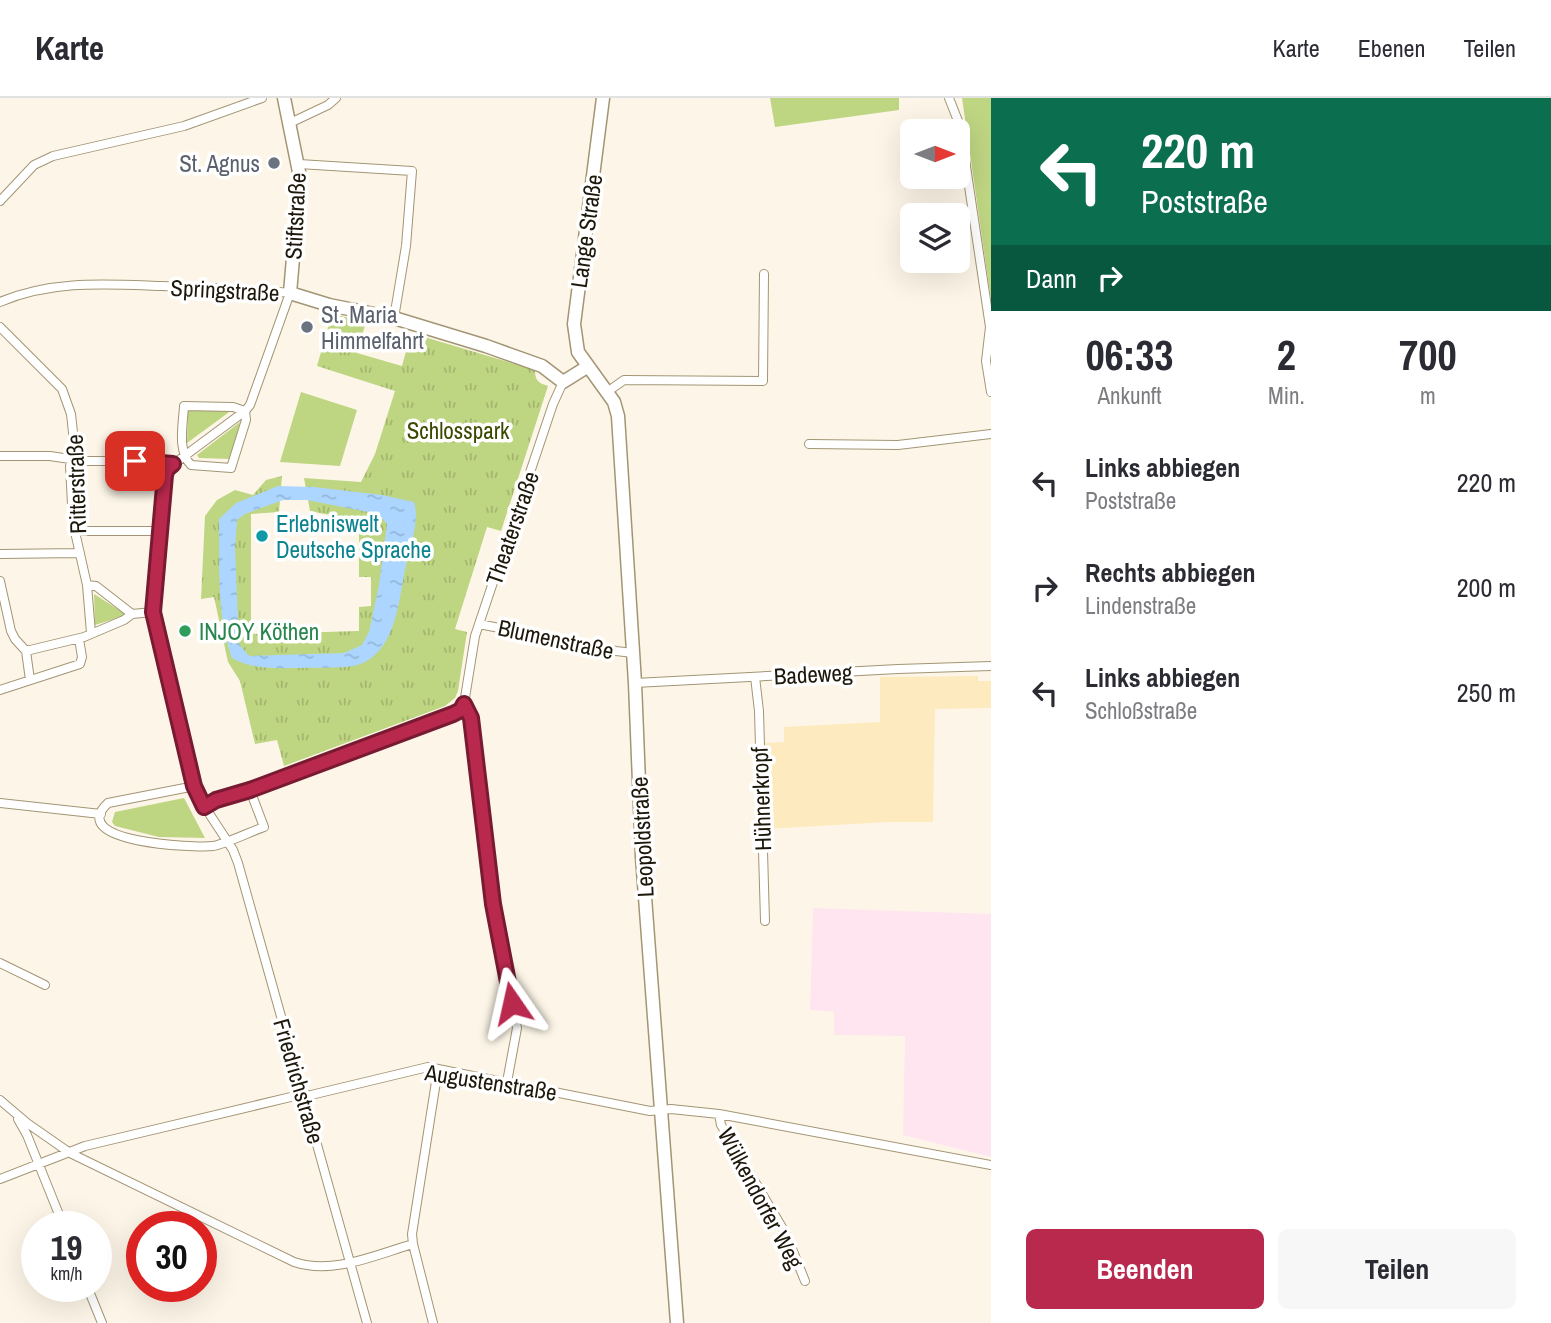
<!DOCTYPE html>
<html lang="de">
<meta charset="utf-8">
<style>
body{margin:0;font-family:"Archivo Narrow",sans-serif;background:#f7f7f7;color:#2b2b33;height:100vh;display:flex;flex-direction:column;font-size:26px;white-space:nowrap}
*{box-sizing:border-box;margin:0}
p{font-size:23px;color:#7c7c81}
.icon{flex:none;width:38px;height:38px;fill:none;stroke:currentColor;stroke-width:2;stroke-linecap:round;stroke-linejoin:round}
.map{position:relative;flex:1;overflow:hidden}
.drawer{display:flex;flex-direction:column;background:#fff;width:560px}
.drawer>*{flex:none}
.guide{background:#0b6e4f;color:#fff;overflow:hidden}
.needle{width:46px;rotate:90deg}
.controls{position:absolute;left:900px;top:21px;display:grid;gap:14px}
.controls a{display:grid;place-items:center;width:70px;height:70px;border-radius:10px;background:#fff;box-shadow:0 7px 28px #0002;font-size:35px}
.speed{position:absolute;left:21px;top:1113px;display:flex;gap:14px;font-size:35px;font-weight:700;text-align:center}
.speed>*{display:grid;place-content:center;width:91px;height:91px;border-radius:50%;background:#fff;box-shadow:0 7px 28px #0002;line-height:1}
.speed small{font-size:18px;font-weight:400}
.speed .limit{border:10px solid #d22;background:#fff;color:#111}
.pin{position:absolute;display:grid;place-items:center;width:60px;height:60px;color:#fff;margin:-30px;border-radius:14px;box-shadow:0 4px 10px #0006}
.me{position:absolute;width:77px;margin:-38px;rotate:349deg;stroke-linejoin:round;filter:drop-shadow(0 0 5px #0008)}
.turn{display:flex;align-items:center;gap:24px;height:147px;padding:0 35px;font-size:32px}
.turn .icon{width:91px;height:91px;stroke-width:2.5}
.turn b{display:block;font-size:49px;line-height:60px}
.then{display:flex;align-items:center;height:66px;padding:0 35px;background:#0003;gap:14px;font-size:26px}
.eta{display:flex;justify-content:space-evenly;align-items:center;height:119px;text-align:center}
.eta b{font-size:42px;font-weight:700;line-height:49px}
.cta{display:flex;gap:14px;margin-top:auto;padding:14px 35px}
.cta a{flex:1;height:80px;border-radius:10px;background:#b9284d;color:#fff;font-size:28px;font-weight:700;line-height:80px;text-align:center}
.cta a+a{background:#f7f7f7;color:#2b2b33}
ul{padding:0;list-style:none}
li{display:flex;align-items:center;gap:21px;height:105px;padding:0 35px}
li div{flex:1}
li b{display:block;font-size:26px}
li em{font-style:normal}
header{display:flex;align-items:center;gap:42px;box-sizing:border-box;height:98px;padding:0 35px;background:#fff;border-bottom:2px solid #e1e1e2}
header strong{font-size:33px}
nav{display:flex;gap:38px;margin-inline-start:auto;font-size:24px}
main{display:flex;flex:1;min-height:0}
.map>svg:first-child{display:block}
.built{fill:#fdeabf}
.industrial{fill:#fee5ef}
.green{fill:#bed582}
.park{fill:url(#park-tufts)}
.water{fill:url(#water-ripples);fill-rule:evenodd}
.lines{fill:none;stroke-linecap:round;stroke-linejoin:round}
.street-casing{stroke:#a39574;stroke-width:10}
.secondary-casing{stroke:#a39574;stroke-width:15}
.street{stroke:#fff;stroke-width:8}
.secondary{stroke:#fff;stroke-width:12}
.route-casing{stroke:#781a32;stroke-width:18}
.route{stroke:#b9284d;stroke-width:12}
.worship-dot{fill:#6b7280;stroke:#fff;stroke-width:2.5}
.culture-dot{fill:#0f9aa8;stroke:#fff;stroke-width:2.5}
.leisure-dot{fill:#2e9e5b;stroke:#fff;stroke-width:2.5}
.labels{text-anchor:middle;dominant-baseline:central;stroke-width:7;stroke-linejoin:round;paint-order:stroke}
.worship-label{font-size:23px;fill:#5b616d;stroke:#fff;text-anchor:end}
.street-label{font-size:23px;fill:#1d180b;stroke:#fff}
.park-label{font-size:23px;fill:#3a4800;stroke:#fff}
.culture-label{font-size:23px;fill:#0d838f;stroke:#fff;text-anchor:start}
.leisure-label{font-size:23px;fill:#27864d;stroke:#fff;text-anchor:start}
</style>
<header>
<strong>Karte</strong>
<nav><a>Karte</a><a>Ebenen</a><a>Teilen</a></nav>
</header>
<main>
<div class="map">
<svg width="991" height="1225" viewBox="0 0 991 1225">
<defs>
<pattern id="park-tufts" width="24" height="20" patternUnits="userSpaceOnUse" patternTransform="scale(1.75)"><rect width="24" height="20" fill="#bed582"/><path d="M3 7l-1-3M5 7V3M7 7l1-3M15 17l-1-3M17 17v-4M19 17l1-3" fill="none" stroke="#a3b66f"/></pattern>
<pattern id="water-ripples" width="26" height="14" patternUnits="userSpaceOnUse" patternTransform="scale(1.75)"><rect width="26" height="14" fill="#acd6ff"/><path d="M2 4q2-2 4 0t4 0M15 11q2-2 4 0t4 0" fill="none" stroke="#94b7d9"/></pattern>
</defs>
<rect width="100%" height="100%" fill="#fdf6e8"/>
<path class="built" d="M978,578V583H991V610L935,611L933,724H889L766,731L764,645L784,644V629L880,624V579Z"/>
<path class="industrial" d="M813,810L991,816V1059L903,1037L905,938L834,937V914L810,912Z"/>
<path class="green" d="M770,0H899V12L775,29Z
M962,0H991V202Z
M301,294L357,312L340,368L280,364Z
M188,312H232L187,345Z
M240,324L231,361L199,360L197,357Z
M94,496L127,517L95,527Z
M184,700L205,740L159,739L115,728L112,724L115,714Z"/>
<path class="park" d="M332,216L366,224L357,255L402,268L411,235L535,272C535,282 538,285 548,288L501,433L487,429L455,531L467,534L458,593L455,600L445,608L284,668L277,642L255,646L240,583L228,564L214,499L201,501L205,418L217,402L235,392L253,397L266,382L282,378L279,414L251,416V536L359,533V509L371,508V479H359V423L310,413L304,380L361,384L375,356L395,293L317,268Z"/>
<path class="water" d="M278,388L314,389L382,397L414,404C420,422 410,449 406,467C399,499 397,547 365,564C351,572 317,569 300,570C277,570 252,572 232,560C216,515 220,468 219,421L236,405ZM283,402H307L378,416L387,426L379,487L369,534L362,547L344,555L249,558L239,546L235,450L237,422L245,416Z"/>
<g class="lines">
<g class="street-casing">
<path id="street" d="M949,0L960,28L990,229L986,263L991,294
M290,25L328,7L336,0
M299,66L412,73L406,148L394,220
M0,103L34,67L53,58L184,28L262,0
M0,204C52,182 105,186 160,188C204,189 247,191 290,195L250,307L245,313L167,371L153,514L155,525L197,697L233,752L238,765L367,1225
M0,229L62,291L71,316L75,353L70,368L73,425L87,487L91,535
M607,294L624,282L763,283L764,176
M184,308L233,309L245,313L246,322L231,370L191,367C177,353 183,327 184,308Z
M809,346L898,347L991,336
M0,358H50L83,363H159L173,366
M74,433H162
M0,456L80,455
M0,483L11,533L15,541L26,553L30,582
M87,487L96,488L132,516
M479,526L616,553L633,555
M26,553L84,539L124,522L132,516L153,514
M755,579L759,613L765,823
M635,585L898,571L991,568
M0,592L80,566L82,559L79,541
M464,606L470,620L493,806L517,930L507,984
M464,606L475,538L553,306L563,284
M195,688L108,705C65,745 195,750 213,748C223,747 252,733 264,729L250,692
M0,705L101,716
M204,709L212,704L250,692L453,616L461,612L464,606
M0,865L45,887
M0,1002L27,1025L70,1055L294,1164C333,1177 375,1157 413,1146L433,1225
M719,1016L721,1027L786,1136L805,1183
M18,1021L27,1037L64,1129
M0,1081L85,1048L295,998L311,997L428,969L650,1013L671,1011L719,1016L991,1067
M413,1146L412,1136L438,971
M87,1188L102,1225"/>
</g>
<g class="secondary-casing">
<path id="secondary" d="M284,0L300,79L290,195L329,207L394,220L486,248L542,268L563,284L587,269
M603,0L574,226L578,254L614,304L618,318L635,585L642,759L677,1225"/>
</g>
<use href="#street" class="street"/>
<use href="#secondary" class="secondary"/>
</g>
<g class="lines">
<g class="route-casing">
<path id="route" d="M135,363L173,366L167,371L165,377L153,514L194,688L204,709L216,702L250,692L453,616L461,612L464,606L471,620L493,806L512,905"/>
</g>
<use href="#route" class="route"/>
</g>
<g class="worship-dot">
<circle cx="274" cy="65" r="7"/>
<circle cx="307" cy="229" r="7"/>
</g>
<circle class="culture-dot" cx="262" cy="438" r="7"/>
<circle class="leisure-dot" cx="185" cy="533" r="7"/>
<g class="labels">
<g class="worship-label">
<text x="260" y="65">St. Agnus</text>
<text x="321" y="216" text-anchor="start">St. Maria<tspan x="321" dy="26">Himmelfahrt</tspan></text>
</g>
<g class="street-label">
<text transform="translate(295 118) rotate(-87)">Stiftstraße</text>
<text transform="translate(586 133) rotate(-82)">Lange Straße</text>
<text transform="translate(225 192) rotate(3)">Springstraße</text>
<text transform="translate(76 386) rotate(-92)">Ritterstraße</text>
<text transform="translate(512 430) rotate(-71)">Theaterstraße</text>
<text transform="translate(556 541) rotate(12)">Blumenstraße</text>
<text transform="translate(813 576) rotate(-3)">Badeweg</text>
<text transform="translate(761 701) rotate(-92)">Hühnerkropf</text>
<text transform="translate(642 739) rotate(-93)">Leopoldstraße</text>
<text transform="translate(299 983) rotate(74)">Friedrichstraße</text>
<text transform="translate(491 984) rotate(9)">Augustenstraße</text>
<text transform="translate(761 1100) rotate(62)">Wülkendorfer Weg</text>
</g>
<g class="park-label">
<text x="458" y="332">Schlosspark</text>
</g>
<g class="culture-label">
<text x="276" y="425">Erlebniswelt<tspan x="276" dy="26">Deutsche Sprache</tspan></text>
</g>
<g class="leisure-label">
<text x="199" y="533">INJOY Köthen</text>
</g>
</g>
</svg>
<div class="controls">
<a><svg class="needle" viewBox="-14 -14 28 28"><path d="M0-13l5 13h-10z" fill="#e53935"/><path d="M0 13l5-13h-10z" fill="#7c7c81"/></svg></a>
<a><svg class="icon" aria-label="layers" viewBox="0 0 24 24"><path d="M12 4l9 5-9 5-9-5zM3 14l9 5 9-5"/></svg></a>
</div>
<div class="speed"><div>19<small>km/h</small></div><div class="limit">30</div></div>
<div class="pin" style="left:135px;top:363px;background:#d93025"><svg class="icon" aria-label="arrive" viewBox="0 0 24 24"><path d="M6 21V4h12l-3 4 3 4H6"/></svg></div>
<svg class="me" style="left:512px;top:905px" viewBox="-20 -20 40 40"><path d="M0-17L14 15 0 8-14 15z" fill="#b9284d" stroke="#fff" stroke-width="4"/></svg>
</div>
<section class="drawer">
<div class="guide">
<div class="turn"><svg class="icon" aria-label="left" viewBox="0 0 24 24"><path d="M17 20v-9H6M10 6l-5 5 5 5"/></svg><div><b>220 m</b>Poststraße</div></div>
<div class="then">Dann<svg class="icon" aria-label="right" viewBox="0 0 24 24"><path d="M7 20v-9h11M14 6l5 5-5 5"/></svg></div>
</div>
<div class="eta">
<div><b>06:33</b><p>Ankunft</p></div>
<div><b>2</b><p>Min.</p></div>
<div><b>700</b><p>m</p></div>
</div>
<ul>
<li><svg class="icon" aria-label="left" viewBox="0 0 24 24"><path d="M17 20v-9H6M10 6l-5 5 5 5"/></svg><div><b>Links abbiegen</b><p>Poststraße</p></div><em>220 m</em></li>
<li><svg class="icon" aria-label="right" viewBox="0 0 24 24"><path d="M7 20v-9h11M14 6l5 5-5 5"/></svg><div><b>Rechts abbiegen</b><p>Lindenstraße</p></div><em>200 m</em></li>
<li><svg class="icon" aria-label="left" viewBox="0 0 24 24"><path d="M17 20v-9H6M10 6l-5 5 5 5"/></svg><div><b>Links abbiegen</b><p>Schloßstraße</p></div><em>250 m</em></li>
</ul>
<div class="cta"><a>Beenden</a><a>Teilen</a></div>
</section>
</main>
